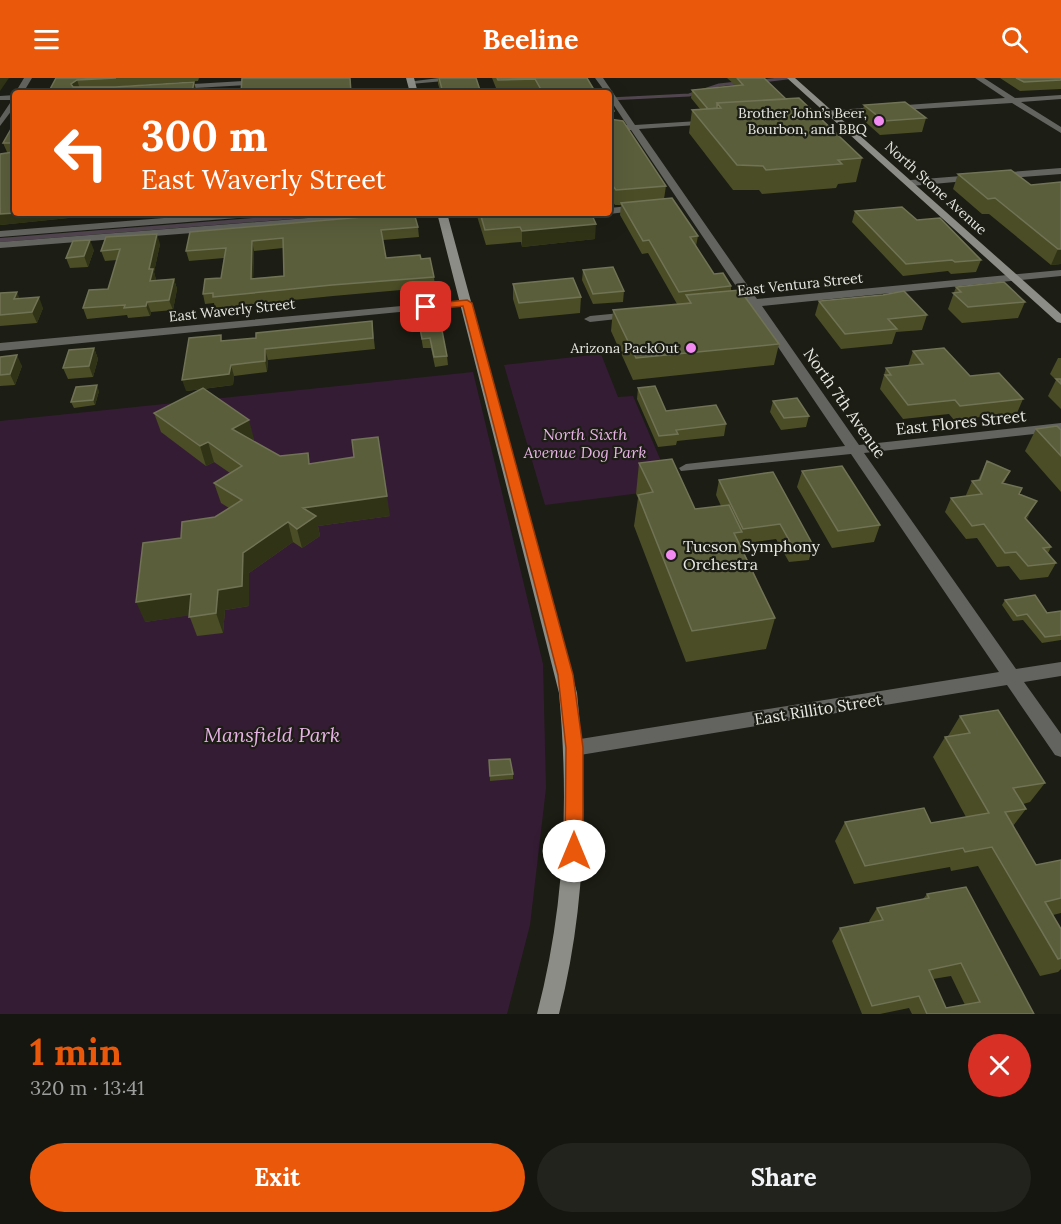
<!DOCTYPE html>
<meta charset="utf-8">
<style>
body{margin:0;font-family:Lora,serif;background:#22231d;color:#f1f3f6;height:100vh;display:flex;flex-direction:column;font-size:22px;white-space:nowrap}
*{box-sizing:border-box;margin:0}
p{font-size:20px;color:#9d9f9e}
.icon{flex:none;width:33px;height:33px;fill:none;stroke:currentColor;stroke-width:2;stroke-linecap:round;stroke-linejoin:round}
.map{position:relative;height:936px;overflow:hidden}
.drawer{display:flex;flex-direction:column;background:#15160f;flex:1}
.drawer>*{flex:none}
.hud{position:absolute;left:12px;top:12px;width:600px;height:126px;border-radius:6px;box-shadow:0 6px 24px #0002,0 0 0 2px #34352f;background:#ea580c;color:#fff;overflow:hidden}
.pin{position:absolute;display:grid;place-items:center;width:51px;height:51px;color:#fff;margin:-26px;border-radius:12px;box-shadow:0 3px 9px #0006}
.me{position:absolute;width:66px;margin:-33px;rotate:0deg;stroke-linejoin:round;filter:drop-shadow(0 0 4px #0008)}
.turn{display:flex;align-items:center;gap:21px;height:126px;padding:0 30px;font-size:27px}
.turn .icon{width:78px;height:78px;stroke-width:2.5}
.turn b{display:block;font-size:42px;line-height:51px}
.round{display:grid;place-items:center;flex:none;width:63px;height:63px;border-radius:32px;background:#22231d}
.summary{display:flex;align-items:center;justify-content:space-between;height:102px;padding:0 30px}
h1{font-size:36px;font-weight:700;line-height:45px;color:#ea580c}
.action{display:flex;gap:12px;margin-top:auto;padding:12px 30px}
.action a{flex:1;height:69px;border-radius:36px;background:#ea580c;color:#fff;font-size:24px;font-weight:700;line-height:69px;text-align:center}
.action a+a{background:#22231d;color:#f1f3f6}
header{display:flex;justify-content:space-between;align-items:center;height:78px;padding:0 30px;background:#ea580c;color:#fff;font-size:27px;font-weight:700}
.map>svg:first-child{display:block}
.green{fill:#351c35}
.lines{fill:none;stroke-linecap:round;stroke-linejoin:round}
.stream-far1{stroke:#514650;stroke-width:3}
.stream{stroke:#514650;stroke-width:4}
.street{fill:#63645f;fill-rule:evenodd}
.secondary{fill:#8c8d86;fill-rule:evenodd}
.wall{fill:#4a4d26;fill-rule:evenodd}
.shaded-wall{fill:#303316}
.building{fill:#5b5e3b;stroke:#717355;stroke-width:1.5;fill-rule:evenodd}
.route{fill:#ea580c;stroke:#983908;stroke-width:1.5}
.poi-dot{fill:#f28af2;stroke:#1c1d14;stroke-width:2}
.labels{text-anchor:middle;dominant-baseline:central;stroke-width:4.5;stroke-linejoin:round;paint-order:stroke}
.far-poi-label{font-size:14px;fill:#e8e9e3;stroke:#1c1d14;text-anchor:end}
.far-street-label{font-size:14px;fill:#e8e9e3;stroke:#1c1d14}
.street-label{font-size:16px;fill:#e8e9e3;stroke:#1c1d14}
.park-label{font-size:16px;font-style:italic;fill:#e8b3e7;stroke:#1c1d14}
.poi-label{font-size:16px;fill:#e8e9e3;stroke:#1c1d14;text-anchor:start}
.near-park-label{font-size:20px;font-style:italic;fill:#e8b3e7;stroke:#1c1d14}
</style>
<header><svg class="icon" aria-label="menu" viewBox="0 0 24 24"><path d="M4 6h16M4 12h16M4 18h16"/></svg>Beeline<svg class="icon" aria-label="search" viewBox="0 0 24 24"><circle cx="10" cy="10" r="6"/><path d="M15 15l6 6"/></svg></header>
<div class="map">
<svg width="1061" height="936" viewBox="0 0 1061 936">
<rect width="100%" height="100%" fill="#1c1d14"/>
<path class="green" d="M601,276L618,319L633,318L673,411L545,427L504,287Z
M473,294L543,586L546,710L530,847L507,936H0V343Z"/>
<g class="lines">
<path class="stream-far1" d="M762,3L787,0
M609,21L689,17L719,7L737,5"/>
<path class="stream" d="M0,162L342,135"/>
<path class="street" d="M24,0H32L23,15H15Z
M439,0H477L411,6L407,4Z
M595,0H603L635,47L714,42V46H711L639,51L757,221L1061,192V198L762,228L859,367L1061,345V353L864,375L1016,591L1061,584V598L1024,604L1061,656V679L1055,677L1007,607L574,678L568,676L565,670L568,664L574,662L999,594L851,376L681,393L679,390L686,386L845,368L751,229H745L739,226L746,223L631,52L609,53V49L627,47L609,20V15H606Z
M975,0H984L1015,20L1061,17V21L1021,24L1061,49V55L1012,25L794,39L790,37L794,35L1005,20Z
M261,2L264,6L177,11L173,9L177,7Z
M15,17V28L0,48V40L12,22H0V18Z
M1061,90V96L998,101L994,98L998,95Z
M974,97L978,100L977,102L911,108L906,105L911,102Z
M640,127L645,130L643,132L609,136L606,135H609V130Z
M227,135H268L263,138L0,159V153Z
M371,135H413L408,138L0,170V164Z
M467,222L472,225L471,227L0,273V265Z
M631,234L635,235V239L590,244L584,241L590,238Z"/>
<path class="secondary" d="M406,0H414L418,15H410Z
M787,0H795L1061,236V245L1057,244Z
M437,135H447L577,615C588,724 586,829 559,936H537C565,829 569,724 559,615Z"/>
</g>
<path class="wall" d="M56,0H199L198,3L111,9L194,4L196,12L48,15Z
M438,0H476L481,15H441L438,6Z
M492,0H587L596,15H536L535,14L498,15Z
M727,0H764L786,21L862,80L856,104L838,106L836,110L762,116L759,112H733L689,55L692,32L700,31L691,20L692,12L735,7Z
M1000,0H1061V11L1020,13Z
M864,27L926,40L922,54L880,57L861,40Z
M609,29L614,42L666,108L664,121L698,158L696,168L714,196L731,208V213L779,266L774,287L633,302L611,253L613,232L677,226L648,175L642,176L620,137L621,127H615L612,123H609Z
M15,44V135H117L0,147V76L13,74H7L3,65Z
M958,96L1031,107L1061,104V186L1051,187L989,136H982L953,111Z
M855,133L917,142L981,182L976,194L951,196L948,193L903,198L852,144Z
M476,135H591L595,161L522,169L521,164L486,167Z
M418,149L419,159L383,162L386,180L421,181L434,199L435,209L333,218L215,230L214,225L205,226L203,216L221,200L224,180L189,183L186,173L190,154ZM283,170L284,198L253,200L254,173Z
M160,166L154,194L156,202L174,201L177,211L173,232L151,234L150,238L128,240L127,237L87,241L83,230L108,211L117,182L105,183L101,173Z
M94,172L88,189L70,190L66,180Z
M583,192L624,213L623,224L593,226L582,202Z
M513,206L581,219L580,235L519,241L513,221Z
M956,209L1025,224L1018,240L962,245L948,231Z
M0,215L20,221L43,230L37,245L0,248Z
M819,223L927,237L922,252L896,254L892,266L841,271L815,237Z
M425,229L447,278L448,287L435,289L431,270H423L418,240L426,239Z
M372,243L375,271L268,282L267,294L234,298L233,307L203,311L254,361L252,363L280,378L310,385L390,438L318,448L320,458L302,470L293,464L249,495V528L225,532L223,555L197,558L189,537L145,544L181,460L229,430L221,425L214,405L230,395L214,384L206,388L161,354L154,335L203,311L186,313L256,260Z
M94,270L98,281L93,299L68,301L63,290Z
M913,273L1023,321L1017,335L954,342L949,336L903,341L880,311L886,290L908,288Z
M0,279L22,288L15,307L0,308Z
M1058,280H1061V331L1048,318L1056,302L1050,296Z
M638,310L666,333L726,346L724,358L677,363L676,367L658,369L637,321Z
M99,313L95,327L74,330L71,324Z
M773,323L809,338L806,349L781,352L770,334Z
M1036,351L1061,352V414L1025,373Z
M987,383L1010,393L1004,405L1019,416L1029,437L1027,441L1051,469L1048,475L1056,485L1048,499L1020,502L1009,488L997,489L977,460L966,461L945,434L951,420L966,418V417L972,403L978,402Z
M639,385L695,431L721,428L716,417L719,402L813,467L809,482L789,484L776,461L740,466L775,540L766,571L686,584L634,448L638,420L636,416Z
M802,393L880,447L874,464L832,470L797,409Z
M1005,522L1047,535L1061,533V562L1042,565L1023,542L1013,543L1002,527Z
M960,638L1045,705L1030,724L1023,726L1026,731L1013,748L1036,787L1061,782V835L1053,837L1061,851V891L1058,894L1040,898L978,788L951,793L950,789L854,806L835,763L845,744L931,745L966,739L933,679L945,659L948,658Z
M489,682L513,696V701L490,703Z
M927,816L1034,936H912L909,930L880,936H862L832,863L840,850L870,845L869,843L877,830L923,821ZM951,898L965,927L946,930L933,901Z"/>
<path class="shaded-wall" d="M0,0H9L0,13Z
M77,2L80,11L74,15L71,6Z
M194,4L196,12V15H192Z
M614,33L613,46L609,47V34Z
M15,135H117L0,147V136Z
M596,146L595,161L522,169V153Z
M157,156L160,166L154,194L156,201L153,213L150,203L149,191Z
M90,162L94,172L88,189L84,178Z
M252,163L254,173L253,211L251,201Z
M1058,171H1061V186L1051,187Z
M174,201L177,211L173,232L169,222Z
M17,214L21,224L14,221Z
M39,219L43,230L37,245L32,234Z
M147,224L151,234L150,238L146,228Z
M94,270L98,281L93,299L89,288Z
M265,271L268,282L267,294L265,283Z
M17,277L22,288L15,307L10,296Z
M231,287L234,298L233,307L186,313L182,302Z
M97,307L99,313L95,327L93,322Z
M249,342L254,361L238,371L232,351Z
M208,364L214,384L206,388L200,368Z
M387,418L390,438L318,448L320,458L302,470L297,451L303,430Z
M1037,423L1029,437L1018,453L1025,440Z
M288,444L293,464L249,495V528L225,532L223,555L216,535L218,512L243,475Z
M191,516L199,536L145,544L136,524Z"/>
<path class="building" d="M56,0H116L77,2L71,6L73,9H115L194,4L192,15H48Z
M242,0H350L351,15H241Z
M439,0H476L481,15H443Z
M497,0H587L596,15H543L535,1L498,2Z
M737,0H764L786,21L717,25V30L708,31L692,12L743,7Z
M1016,0H1061V2L1024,4Z
M799,20L862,80L838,82L842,86L766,92L763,88L737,87L692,32L721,30L717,25Z
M905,24L926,40L884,43L864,27Z
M609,29H612L614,33L609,34Z
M609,41L623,43L666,108L616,112L613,108H609Z
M15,44V135L0,136V76L13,74V65H3Z
M1011,92L1031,107L1061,104V171H1058L995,120L988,121L958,96Z
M672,120L698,158L690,159L714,196L723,195L731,208L679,214L649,162L643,163L621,125Z
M902,129L917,142L940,140L981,182L955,184L952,182L906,186L855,133Z
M408,135H414L418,149L381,152L386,180L420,177L421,181L430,180L434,199L332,207L213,219V215L203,216L205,201L221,200L226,170L186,173L190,154ZM283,160L284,198L251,201L252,163Z
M480,135H591L596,146L522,153L520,149L485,152Z
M157,156L149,191H153L150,203L174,201L169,222L147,224L146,228L124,230L125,227L83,230L89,212L108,211L120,171L101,173L106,159Z
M90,162L84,178L66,180L73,163Z
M613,189L624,213L593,216L583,192Z
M573,200L581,219L519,225L513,206Z
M1004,204L1025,224L968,229L953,215L961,214L956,209Z
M740,212L779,266L636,280L613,232L691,225L686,217Z
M904,213L927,237L888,241L897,251L845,256L819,223L883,217Z
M17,214L14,221L39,219L32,234L0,237V215Z
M437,227L447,278L434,279L430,260L422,261L418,240L426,239L425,229Z
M372,243L373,260L265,271V283L231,287L229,296L182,302L189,260L221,257V263L256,260V255Z
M94,270L89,288L63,290L69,272Z
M944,270L970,298L999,295L1023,321L960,328L955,322L908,327L885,297H891L886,290L923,286L913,273Z
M17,277L10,296L0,297V279Z
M1056,301H1061V306Z
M97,307L93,322L71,324L76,309Z
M655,308L666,333L716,327L726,346L676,352L678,356L659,358L638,310Z
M203,310L249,342L232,351L280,378L308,375L309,386L354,379L352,362L378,359L387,418L303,430L316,438L297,451L288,444L243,475L242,508L218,512L216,535L189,539L191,516L136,524L143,465L181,460L182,444L215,439L242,422L214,405L242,388L208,364L200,368L154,335Z
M797,320L809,338L784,340L773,323Z
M1057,348L1061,352V378L1036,351Z
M672,381L695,431L729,427L742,454L734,455L775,540L692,553L638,417L653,414L639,385Z
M987,383L1010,393L1002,405L1022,410L1019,416L1037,423L1025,440L1051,469L1043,470L1056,485L1028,488L1016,474L1005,475L984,446L972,448L951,420L982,416L972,403L980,402Z
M842,388L880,447L838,453L802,393Z
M773,394L813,467L793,469L780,446L743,451L719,402Z
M1035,517L1047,535L1061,533V557L1045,559L1027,536L1017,538L1005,522Z
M998,632L1045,705L1013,710L1026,731L1005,734L1036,787L1061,782V820L1045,824L1061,851V880L1058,881L992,769L965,774L963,770L865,788L845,744L924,730L931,745L989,735L945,659L970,655L960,638Z
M510,681L513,696L490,698L489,682Z
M966,809L1034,936H927L919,918L872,928L840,850L883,842L877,830L929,820L927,816ZM961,885L980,924L946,930L929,892Z"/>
<path class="route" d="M467,222L472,225L573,597L583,670V773L580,779L574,781L568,779L565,773L566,670L558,597L463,228L426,232L421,229L426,226Z"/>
<g class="poi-dot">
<circle cx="879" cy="43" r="6"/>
<circle cx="691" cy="270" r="6"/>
<circle cx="671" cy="477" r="6"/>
</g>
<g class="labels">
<g class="far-poi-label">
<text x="867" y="35">Brother John’s Beer,<tspan x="867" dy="16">Bourbon, and BBQ</tspan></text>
<text x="679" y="270">Arizona PackOut</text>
</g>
<g class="far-street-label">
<text transform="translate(936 110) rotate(42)">North Stone Avenue</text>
<text transform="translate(800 206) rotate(-6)">East Ventura Street</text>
<text transform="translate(232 232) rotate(-6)">East Waverly Street</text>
</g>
<g class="street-label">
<text transform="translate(845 325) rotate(55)">North 7th Avenue</text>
<text transform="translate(961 344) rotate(-6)">East Flores Street</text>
<text transform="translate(818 631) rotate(-9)">East Rillito Street</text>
</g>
<g class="park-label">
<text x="585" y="356">North Sixth<tspan x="585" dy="18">Avenue Dog Park</tspan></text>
</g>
<g class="poi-label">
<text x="683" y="468">Tucson Symphony<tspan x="683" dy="18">Orchestra</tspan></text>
</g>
<g class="near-park-label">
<text x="272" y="656">Mansfield Park</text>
</g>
</g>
</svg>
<div class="pin" style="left:426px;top:229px;background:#d93025"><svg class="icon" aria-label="arrive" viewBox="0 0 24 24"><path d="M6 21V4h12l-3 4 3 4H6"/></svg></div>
<svg class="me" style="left:574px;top:773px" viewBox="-20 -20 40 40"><circle r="19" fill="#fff"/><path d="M0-13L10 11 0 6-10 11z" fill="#ea580c"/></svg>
<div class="hud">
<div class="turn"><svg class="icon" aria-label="left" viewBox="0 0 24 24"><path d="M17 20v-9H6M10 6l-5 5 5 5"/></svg><div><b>300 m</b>East Waverly Street</div></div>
</div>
</div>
<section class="drawer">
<div class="summary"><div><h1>1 min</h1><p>320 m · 13:41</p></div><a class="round" style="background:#d93025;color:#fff"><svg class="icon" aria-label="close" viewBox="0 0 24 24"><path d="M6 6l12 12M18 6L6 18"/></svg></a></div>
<div class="action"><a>Exit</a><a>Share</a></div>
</section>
